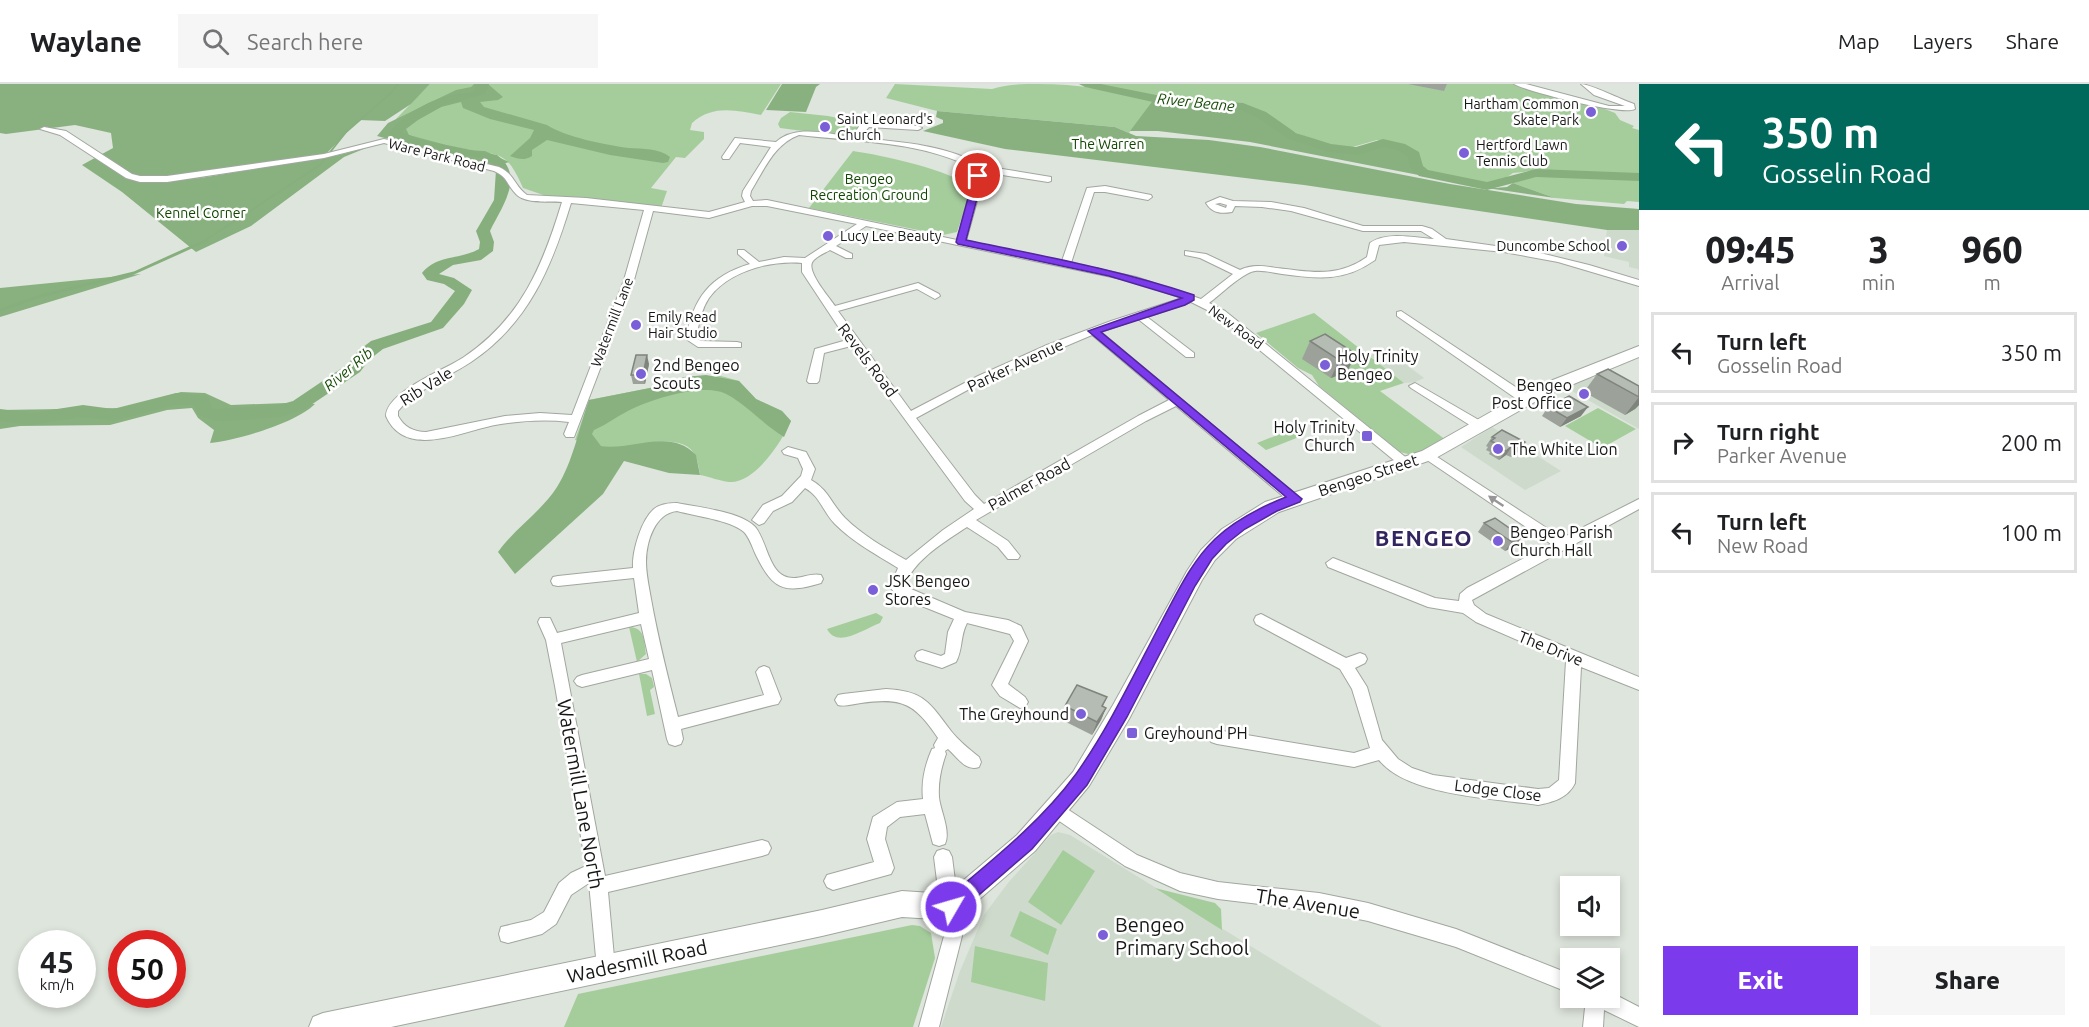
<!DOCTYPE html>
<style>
body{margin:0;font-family:Ubuntu,sans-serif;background:#f6f6f6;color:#202124;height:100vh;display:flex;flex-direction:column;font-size:22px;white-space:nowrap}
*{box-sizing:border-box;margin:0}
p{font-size:20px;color:#757577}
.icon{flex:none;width:33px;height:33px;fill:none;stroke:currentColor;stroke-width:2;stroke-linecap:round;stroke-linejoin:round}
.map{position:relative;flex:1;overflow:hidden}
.details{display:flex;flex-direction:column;background:#fff;width:450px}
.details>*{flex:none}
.hud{background:#00695c;color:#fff;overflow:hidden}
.controls{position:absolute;left:1560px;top:792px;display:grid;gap:12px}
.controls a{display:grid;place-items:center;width:60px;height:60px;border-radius:0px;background:#fff;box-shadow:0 3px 9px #0003;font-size:30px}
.speed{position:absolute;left:18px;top:846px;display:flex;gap:12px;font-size:30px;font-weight:700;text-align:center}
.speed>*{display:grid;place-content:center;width:78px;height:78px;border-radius:50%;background:#fff;box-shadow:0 3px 9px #0003;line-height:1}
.speed small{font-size:15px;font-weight:400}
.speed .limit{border:9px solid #d22;background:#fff;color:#111}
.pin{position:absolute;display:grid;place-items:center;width:51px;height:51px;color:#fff;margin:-26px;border:3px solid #fff;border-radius:50%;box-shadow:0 2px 6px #0007}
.me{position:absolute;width:66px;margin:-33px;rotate:52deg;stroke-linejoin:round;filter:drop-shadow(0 0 4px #0008)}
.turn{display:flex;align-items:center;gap:21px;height:126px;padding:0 24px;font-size:27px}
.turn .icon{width:78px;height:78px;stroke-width:2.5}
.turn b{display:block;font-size:42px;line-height:51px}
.eta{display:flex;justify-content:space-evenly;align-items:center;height:102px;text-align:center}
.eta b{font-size:36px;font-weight:800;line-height:42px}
.cta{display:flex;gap:12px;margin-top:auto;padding:12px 24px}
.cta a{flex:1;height:69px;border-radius:0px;background:#7c3aed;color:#fff;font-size:24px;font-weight:800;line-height:69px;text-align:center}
.cta a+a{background:#f6f6f6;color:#202124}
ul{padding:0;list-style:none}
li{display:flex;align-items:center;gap:18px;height:81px;margin:0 12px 9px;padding:0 12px;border:3px solid #e0e0e0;border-radius:0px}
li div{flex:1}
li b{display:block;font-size:22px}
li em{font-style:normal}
header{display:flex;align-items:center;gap:36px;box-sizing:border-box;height:84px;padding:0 30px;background:#fff;border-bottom:2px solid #e0e0e0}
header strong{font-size:28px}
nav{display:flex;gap:33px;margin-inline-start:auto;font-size:21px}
.search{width:420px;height:54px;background:#f6f6f6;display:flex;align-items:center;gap:15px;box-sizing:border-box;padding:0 21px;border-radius:0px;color:#757577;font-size:22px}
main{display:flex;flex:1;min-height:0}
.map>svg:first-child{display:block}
.built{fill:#cedacc}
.green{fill:#a5cd9c}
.forest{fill:#89b180}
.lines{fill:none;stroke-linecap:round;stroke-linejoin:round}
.stream-far1{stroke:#87af7e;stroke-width:2}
.stream{stroke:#87af7e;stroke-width:3}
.river{fill:#87af7e;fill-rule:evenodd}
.minor-casing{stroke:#a1a79f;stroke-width:2}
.secondary-casing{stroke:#a1a79f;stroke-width:2}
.minor{fill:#fff;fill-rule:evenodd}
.secondary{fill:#fff;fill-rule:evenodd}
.wall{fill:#9ca29a}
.shaded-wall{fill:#7f847d}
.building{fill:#b5bcb3;stroke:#7f847d;stroke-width:1.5}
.oneway{fill:#969796}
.route{fill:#7c3aed;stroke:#51269a;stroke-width:1.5}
.poi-dot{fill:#7a5fd9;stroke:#fff;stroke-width:2}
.labels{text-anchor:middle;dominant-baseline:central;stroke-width:5;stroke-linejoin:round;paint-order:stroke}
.far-poi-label{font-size:14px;fill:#161815;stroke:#fff;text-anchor:start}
.far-park-label{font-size:14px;fill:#104600;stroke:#fff}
.far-street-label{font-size:14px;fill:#161815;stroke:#fff}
.far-water-label{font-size:15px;font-style:italic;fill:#174c06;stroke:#fff}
.poi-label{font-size:16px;fill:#161815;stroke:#fff;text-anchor:start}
.street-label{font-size:16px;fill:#161815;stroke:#fff}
.near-street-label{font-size:20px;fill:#161815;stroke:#fff}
.near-poi-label{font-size:20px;fill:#161815;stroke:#fff;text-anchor:start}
.district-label{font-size:22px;font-weight:bold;letter-spacing:1.5px;fill:#332560;stroke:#fff}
</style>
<header>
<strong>Waylane</strong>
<div class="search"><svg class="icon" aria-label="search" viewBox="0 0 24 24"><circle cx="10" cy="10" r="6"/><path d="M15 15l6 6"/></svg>Search here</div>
<nav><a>Map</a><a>Layers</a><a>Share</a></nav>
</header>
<main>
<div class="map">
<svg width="1639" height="943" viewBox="0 0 1639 943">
<rect width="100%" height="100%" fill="#dee5dc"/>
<path class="built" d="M1607,146H1639V188L1638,185L1629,183V178L1604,172Z
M1376,265L1385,272L1392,270L1424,294L1415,298L1404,299L1365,268Z
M1589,292L1639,321V345L1565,303Z
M1492,343L1561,387L1525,406L1461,363Z
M1058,748L1070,751L1382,943H941L960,887L984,831L1008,799L1051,751Z"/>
<path class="green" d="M430,0H781L761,31C736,27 714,20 692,39L690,46L704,48V55L685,74L676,73L651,104L667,107L661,124L552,114L523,104C506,66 501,72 465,65C446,62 427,56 409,52L405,42L396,35Z
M895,0L992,5C1007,0 1022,0 1038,0C1078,0 1114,6 1153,16L1129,49L1115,43L937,27L886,14Z
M1099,0H1516L1569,11L1615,29L1620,36L1634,42L1632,44L1639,46V91L1532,87L1513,89L1497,100L1486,99L1423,86L1419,83V70L1404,62L1377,56L1349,64L1334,63L1288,46L1267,30L1241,21L1176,17Z
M790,28L828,32L863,39L849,53L780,44L778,40L781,34Z
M853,67C881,71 952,86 972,104L957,148L943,151L809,124Z
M1534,92L1639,96V118L1627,117L1624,120L1555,114L1513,99L1523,93Z
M1314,229L1404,299L1380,307L1446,356L1412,371L1400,368L1319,302L1312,291L1298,284L1256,249Z
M694,292H721L739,297L756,315L782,327L791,337C782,357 755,400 729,398C720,397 710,393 700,391C699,385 698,378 696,373C685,346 637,362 617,364C603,364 588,359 575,356L589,316L660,302Z
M1598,324L1636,345L1602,364L1565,342Z
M1290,346L1299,353L1266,366L1257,359Z
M876,529L883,533L880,539C864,545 837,565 827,545Z
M629,543C645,543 644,557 646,570L637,578Z
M646,590L652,594L654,603L650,606L655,630L647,632L639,590Z
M1063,766L1095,787L1061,841L1028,818Z
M1155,804L1215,819L1221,825L1222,846Z
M1020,827L1057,845L1048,871L1010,852Z
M912,841L920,842L931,849L935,874L913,943H564L578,910Z
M975,862L1048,879L1045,917L971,898Z"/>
<path class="forest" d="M0,0H430L411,20L385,37L359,36L325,71L188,96L339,71L366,64L344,73L251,142L196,168L122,108L82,81L113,64L111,49L75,41L6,50L0,49Z
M474,0H488L503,13L498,16L480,18L484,23L547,41C565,53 606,61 629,64C643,65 659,64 670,73L668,78L663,79L610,71L547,56L532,66V72C524,77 519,75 510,72L530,54L534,46L490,35L463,24L461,18L437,24L405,42L409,51L465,66L485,67L509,78L494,83L377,52L388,39L456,6L471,3Z
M782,0H820L816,3L806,28L766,26Z
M1153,16C1171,19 1189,21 1208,22C1224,22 1238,21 1253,27C1262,31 1267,39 1275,44C1292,55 1315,64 1335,67C1361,72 1389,51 1411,71L1413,84L1422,90L1495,104L1507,103L1513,99L1555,114L1480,103L1250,58L1158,47H1130Z
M937,27L1115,43L1136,52L1209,56L1260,63L1450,100L1576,120L1639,125V146H1607L1304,101L1005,65L923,47L943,39V36L936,33Z
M141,190L0,233V204Z
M706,291L739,297L756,315L782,327L791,337L784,353C764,341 748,322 728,311C706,298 657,314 634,324C620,330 608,340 594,346L592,350L601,362C631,367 671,343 696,371L700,391L669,389L624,377L603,410L515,490L498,468C515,444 541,428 557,403C573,378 579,344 589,316L660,302L684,293Z
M181,308L205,309L231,321L286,319L315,320C296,339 238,356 210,359L214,346L198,334L192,324L167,326L110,341L20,342L0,345V326L123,324Z"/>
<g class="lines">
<path class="stream-far1" d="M204,157L320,81L346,48L391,9L398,0"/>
<path class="stream" d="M0,226L40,212L134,189L207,156"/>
<path class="river" d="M476,0H489L485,10L443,22L418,36L402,48L421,56L497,71C526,92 501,124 490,147L494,158L493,167L481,176L453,181L439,190L454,194L472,206L464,220L443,244L383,265L370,275L360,288L305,325L281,333L228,337H215L198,331L194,321H176L113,337L83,333L31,341L0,337V325L31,329L83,321L113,325L176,309L208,312L212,324L217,325L279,321L293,317L348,280L358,267L371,257L431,238L455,207L444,200L427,196L422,189C438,170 460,176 479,165L480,158L476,147L494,116L496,86L495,81L488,76C461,67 408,70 389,49C402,31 428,17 450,11C457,9 466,10 473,8Z
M1079,0H1101L1171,14L1243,19L1266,28L1296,49L1331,60L1356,63L1383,55L1405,60L1419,68L1423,82L1428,86L1487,98L1536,85L1639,89V97L1536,93L1487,106L1419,92L1410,83L1408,73L1397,66L1384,63L1357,71L1329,68L1288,55L1258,34L1241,26L1171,22L1085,3Z"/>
<g class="minor-casing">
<path id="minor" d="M1514,0H1526L1609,22H1625L1594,11L1581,0C1590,0 1622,16 1634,20L1635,25C1623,32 1528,8 1514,0Z
M868,39L918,42L922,44L918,46L869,43L859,54C902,58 952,61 988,86L996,84L1051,93V97L1048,98L996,90L984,92L966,157L1062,177L1087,104L1105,102L1151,111L1152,113L1148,116L1105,108H1094L1071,179L1136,193L1201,215L1233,190L1200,174L1185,171V167L1206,170L1240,186C1253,180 1263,182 1277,184C1312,188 1337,194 1367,173L1370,159C1387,147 1415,154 1434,155L1421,147H1363L1291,127L1262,123L1235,122L1232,128C1221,130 1212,129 1206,119L1220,113L1233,117L1271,118L1304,124L1363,142H1422L1432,145L1446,155L1532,167L1589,181L1639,196V202L1558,178L1504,168L1404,158L1379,161L1375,176C1344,198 1318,195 1282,190C1274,189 1263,186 1255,187C1242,189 1220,211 1209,219L1225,227L1409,376L1411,379L1405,383L1401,382L1217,231L1191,218L1147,233L1194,269V273H1186L1138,235L1101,248L1301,415L1295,419L1290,418L1176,322L1146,337L976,436L1008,457L1020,472L1018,475H1008L998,463L967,443C944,458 915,475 904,502L965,528L1008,536L1021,542L1028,557L1008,600L1025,613L1028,618L1025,623L1020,624L1000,612L992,601L1014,557L1010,550L967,539C960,552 963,565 956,578L942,584L917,576L915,572L917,568L922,566L941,572L945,570L948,548L954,535L897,512L890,503L898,484C877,471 853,458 835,440C823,428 820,412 805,404L792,418L773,427L764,439L759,441L752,436L763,421L782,412L801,392L803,385L798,374L784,370L782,367L788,363L806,368L815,385L811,396C828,405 832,421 845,434C862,451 885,464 906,476L943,446L974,425L965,417L851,262L824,269L819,297L817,299H809L807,297L815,265L847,256L802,188V179C771,176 728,187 709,214C701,226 699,240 696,254L701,257L737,258L741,259V263H698L686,255C693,214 710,192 750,180L738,170V166H744L759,178L784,173L805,174L857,140L767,122H752L709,134L653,127L634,196L574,353H566L564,350L569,338C544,335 519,337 495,341C463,347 405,376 386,332C387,307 445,286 464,273C521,235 543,181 562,118C549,117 525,120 516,110C506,100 508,93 494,87L384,59L324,74L167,98H140L126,94L60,51L40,45L44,43L66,47L132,90L140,92H167L324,70L384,55L499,83C515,90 514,102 527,111L586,114L709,128L745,118L742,112L743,107L771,63L740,59L729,75H723L722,73L735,54L776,58C796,40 827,50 852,53L860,41ZM799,51C858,58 927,57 980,88L976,90L957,156L767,116L753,117L750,112L751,107C764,86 774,60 799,51ZM571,119L644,126L624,196L572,331L540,329L505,332L426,348C414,348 404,343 398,332V327L405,319C425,303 449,292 471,278C529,239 552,182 571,119ZM1220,119L1227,121L1226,124L1215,120ZM866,142L1131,197L1182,214L1111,237L1047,261L978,292L911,327L838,227L917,205L935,215L940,212L939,210L918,199L835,222C829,213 805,186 813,177C817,172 825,169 830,166L846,174H852V170L836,162ZM1092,251L1169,316L1138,332L984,420L975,411L916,334L986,296Z
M1401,227L1529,312V318H1521L1397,232V228Z
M1415,299L1484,339L1486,342L1480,346L1476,345L1411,304L1409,302Z
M1428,367L1562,454L1639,415V425L1472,516L1474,521L1486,530L1639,593V606L1581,583L1575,699C1568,714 1553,718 1538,721C1493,714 1408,712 1379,676L1354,683L1217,660L1211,658L1209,653L1211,648L1217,646L1354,669L1370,664L1352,605L1340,585L1256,540L1254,536L1256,532L1261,530L1346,574L1360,569L1365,571L1367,575L1365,579L1355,584L1367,603L1382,656L1398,675L1412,684L1433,691L1538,705L1549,704L1559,696L1566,577L1476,538L1463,529L1428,523L1328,483L1326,479L1333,474L1435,514L1459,517L1460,510L1467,504L1551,460L1424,374L1422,371L1424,368Z
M677,419C697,423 743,428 756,444C766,457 769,485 784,492C797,498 809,488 821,491L823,495L821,499C782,511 772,504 755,469C752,462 749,453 744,448C730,436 695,432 677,427C655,429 646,458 646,478C646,490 649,503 651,515C658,554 668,594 678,633L764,611L756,588L759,584L764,582L769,584L781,615L778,620L773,621L681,645L683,655L681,660L675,662L669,660L667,655L652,586L582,603L577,601L574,597L577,593L582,591L649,575L641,540L561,559L605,792L762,756L768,758L771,764L768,770L762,772L608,808L615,884L613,891L606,893L599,891L597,884L589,799L571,811L556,840L542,850L508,859L501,857L499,850L501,843L531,836L544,828L559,799L571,789L586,782L555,602L546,556L538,538L540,534H550L557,549L639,529L634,494L558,502L553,501L551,497L553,493L558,492L633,484C632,468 641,436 654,425C660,420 669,419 677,419Z
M886,605C924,607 929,618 951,647C958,656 969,665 979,673L981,678L979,683C966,688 957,673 948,665L945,667L946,670C941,684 938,698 939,713C940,726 951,747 945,760L939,762L933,760L925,730L900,733L887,743L885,755L894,784L891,790L833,806L827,803L824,797L827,791L874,778L867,755L873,733L897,718L923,715C921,697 925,681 932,665L935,664L934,661L938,654C915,620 903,613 861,619C853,620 845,623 838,621L835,616L838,611L843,610Z
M1055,717L1137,771L1180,789L1218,798L1319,809L1368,819L1456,845L1570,890V909L1456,863L1368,837L1319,827L1218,815L1180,807L1125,782L1049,730L1047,725L1049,720Z
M943,765L949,767L952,773L962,852L939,943H919L944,852L934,773L937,767Z
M1610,908L1639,923V943L1604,926L1603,943H1583L1586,914H1610Z"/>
</g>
<g class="secondary-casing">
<path id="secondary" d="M1639,262V273L1547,311L1434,375L1279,428L1236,455L1215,476L1202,496L1129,635L1089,702L1035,767L960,832L951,836L902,833L822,852L391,943H309L313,933L323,929L822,826L902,807L947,810L1017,751L1073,688L1113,621L1187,487L1201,466L1222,445L1265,418L1422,367L1535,303Z"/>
</g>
<use href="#minor" class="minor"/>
<use href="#secondary" class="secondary"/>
</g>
<path class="wall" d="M1408,0H1447L1444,7Z
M1325,250L1347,288L1331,294L1302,275L1310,257Z
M649,280L645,300H633L631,291Z
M1597,290L1639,302V321L1635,325L1625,331L1584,308Z
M1548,323L1581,332L1560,343L1542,332Z
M1492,353L1525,358L1519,367L1511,373L1506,371L1499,376L1489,370L1490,368L1486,366L1488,363L1486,362Z
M1484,439L1522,453L1515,462L1505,467L1478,448Z
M1107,613L1103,622L1106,624L1101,636L1092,651L1060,635L1065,622Z"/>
<path class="shaded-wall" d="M1356,270L1347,288L1331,294L1339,276Z
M647,271L649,280L645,300L643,291Z
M1639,313V321L1635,325L1625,331Z
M1588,323L1581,332L1560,343L1567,334Z
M1525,358L1519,367L1511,373L1517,364Z
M1512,362L1506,371L1499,376L1506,367Z
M1522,453L1515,462L1505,467L1512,458Z
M1106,624L1101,636L1092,651L1097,638Z"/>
<path class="building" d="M1325,250L1356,270L1339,276L1310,257Z
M636,271H647L643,291H631Z
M1608,285L1639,302V313L1597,290Z
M1569,312L1588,323L1567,334L1548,323Z
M1502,346L1525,358L1517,364L1512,362L1506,367L1495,361L1497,360L1491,357L1495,354L1492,353Z
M1495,434L1522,453L1512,458L1484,439Z
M1077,601L1107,613L1102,622L1106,624L1097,638L1065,622Z"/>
<defs><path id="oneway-solid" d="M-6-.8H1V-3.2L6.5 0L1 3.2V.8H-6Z" transform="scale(1.5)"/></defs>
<use class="oneway" href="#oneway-solid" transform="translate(1496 417) rotate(-146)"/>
<path class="route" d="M978,89L983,92L966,156C1043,172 1120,186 1194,211V216L1185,221L1101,248L1302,415L1300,418L1277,427L1245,445L1226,460L1212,475L1195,502L1127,633L1087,701L1032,765L958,829L951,832L945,829L942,823L945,816C991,777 1040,739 1076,690C1110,642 1136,586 1163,535C1178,507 1192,477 1215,455C1235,436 1261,423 1286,413L1088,247L1182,214L1109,192L958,160L956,158L974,92Z"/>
<g class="poi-dot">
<circle cx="1591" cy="28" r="6"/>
<circle cx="825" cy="43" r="6"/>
<circle cx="1464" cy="69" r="6"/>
<circle cx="828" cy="152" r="6"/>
<circle cx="1622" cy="162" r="6"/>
<circle cx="636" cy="241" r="6"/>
<circle cx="1325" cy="281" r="6"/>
<circle cx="641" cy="290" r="6"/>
<circle cx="1584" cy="310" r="6"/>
<rect x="1361" y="346" width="12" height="12" rx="3"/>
<circle cx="1498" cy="365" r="6"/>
<circle cx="1498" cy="457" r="6"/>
<circle cx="873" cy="506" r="6"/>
<circle cx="1081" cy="630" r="6"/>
<rect x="1126" y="643" width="12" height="12" rx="3"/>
<circle cx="1103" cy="851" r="6"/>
</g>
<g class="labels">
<g class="far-poi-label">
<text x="1579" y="20" text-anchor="end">Hartham Common<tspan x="1579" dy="16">Skate Park</tspan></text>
<text x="837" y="35">Saint Leonard's<tspan x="837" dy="16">Church</tspan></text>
<text x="1476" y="61">Hertford Lawn<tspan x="1476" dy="16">Tennis Club</tspan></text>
<text x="840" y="152">Lucy Lee Beauty</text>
<text x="1610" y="162" text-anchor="end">Duncombe School</text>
<text x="648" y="233">Emily Read<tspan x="648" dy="16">Hair Studio</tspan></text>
</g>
<g class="far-park-label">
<text x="1108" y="60">The Warren</text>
<text x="869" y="95">Bengeo<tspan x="869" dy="16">Recreation Ground</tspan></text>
<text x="201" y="129">Kennel Corner</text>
</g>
<g class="far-street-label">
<text transform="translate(437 71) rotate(14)">Ware Park Road</text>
<text transform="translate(612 238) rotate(-69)">Watermill Lane</text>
<text transform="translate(1236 243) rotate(36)">New Road</text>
</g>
<g class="far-water-label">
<text transform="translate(1196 18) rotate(6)">River Beane</text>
<text transform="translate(348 285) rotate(-40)">River Rib</text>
</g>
<g class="poi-label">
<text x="1337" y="272">Holy Trinity<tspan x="1337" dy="18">Bengeo</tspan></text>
<text x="653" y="281">2nd Bengeo<tspan x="653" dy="18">Scouts</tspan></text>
<text x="1572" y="301" text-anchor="end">Bengeo<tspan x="1572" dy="18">Post Office</tspan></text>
<text x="1355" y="343" text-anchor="end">Holy Trinity<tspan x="1355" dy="18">Church</tspan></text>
<text x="1510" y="365">The White Lion</text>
<text x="1510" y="448">Bengeo Parish<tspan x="1510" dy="18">Church Hall</tspan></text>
<text x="885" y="497">JSK Bengeo<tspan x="885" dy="18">Stores</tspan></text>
<text x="1069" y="630" text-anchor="end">The Greyhound</text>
<text x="1144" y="649">Greyhound PH</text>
</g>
<g class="street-label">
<text transform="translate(868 276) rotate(53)">Revels Road</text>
<text transform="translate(1015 281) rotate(-25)">Parker Avenue</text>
<text transform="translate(426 302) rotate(-32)">Rib Vale</text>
<text transform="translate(1368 391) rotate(-18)">Bengeo Street</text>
<text transform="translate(1029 400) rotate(-29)">Palmer Road</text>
<text transform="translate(1551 564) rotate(22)">The Drive</text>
<text transform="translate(1498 706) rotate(7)">Lodge Close</text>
</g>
<g class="near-street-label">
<text transform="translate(581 710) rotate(80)">Watermill Lane North</text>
<text transform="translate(1308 819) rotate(9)">The Avenue</text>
<text transform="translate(637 877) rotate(-12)">Wadesmill Road</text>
</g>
<g class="near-poi-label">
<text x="1115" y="840">Bengeo<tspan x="1115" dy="23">Primary School</tspan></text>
</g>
<g class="district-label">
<text x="1424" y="453">BENGEO</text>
</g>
</g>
</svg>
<div class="controls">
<a><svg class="icon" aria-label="sound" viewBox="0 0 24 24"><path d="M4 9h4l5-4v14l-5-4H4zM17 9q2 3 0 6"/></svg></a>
<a><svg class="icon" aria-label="layers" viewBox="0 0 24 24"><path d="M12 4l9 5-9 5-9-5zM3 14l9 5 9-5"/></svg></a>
</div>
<div class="speed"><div>45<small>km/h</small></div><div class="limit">50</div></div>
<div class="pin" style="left:978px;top:92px;background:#d93025"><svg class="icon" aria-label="arrive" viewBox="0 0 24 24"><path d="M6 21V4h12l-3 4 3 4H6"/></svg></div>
<svg class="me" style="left:951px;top:823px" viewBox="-20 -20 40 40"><circle r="17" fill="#7c3aed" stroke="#fff" stroke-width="3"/><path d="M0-11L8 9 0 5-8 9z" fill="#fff"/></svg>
</div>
<section class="details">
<div class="hud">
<div class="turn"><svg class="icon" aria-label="left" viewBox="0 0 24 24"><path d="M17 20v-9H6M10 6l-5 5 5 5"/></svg><div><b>350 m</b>Gosselin Road</div></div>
</div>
<div class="eta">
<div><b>09:45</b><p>Arrival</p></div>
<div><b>3</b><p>min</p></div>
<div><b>960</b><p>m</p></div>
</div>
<ul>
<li><svg class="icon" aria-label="left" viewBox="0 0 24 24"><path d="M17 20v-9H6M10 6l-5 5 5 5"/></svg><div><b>Turn left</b><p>Gosselin Road</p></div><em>350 m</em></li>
<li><svg class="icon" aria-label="right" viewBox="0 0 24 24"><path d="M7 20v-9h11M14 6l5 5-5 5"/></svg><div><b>Turn right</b><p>Parker Avenue</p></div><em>200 m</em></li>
<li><svg class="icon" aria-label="left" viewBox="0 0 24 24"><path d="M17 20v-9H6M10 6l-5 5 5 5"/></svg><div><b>Turn left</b><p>New Road</p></div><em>100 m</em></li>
</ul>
<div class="cta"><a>Exit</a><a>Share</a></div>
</section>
</main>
